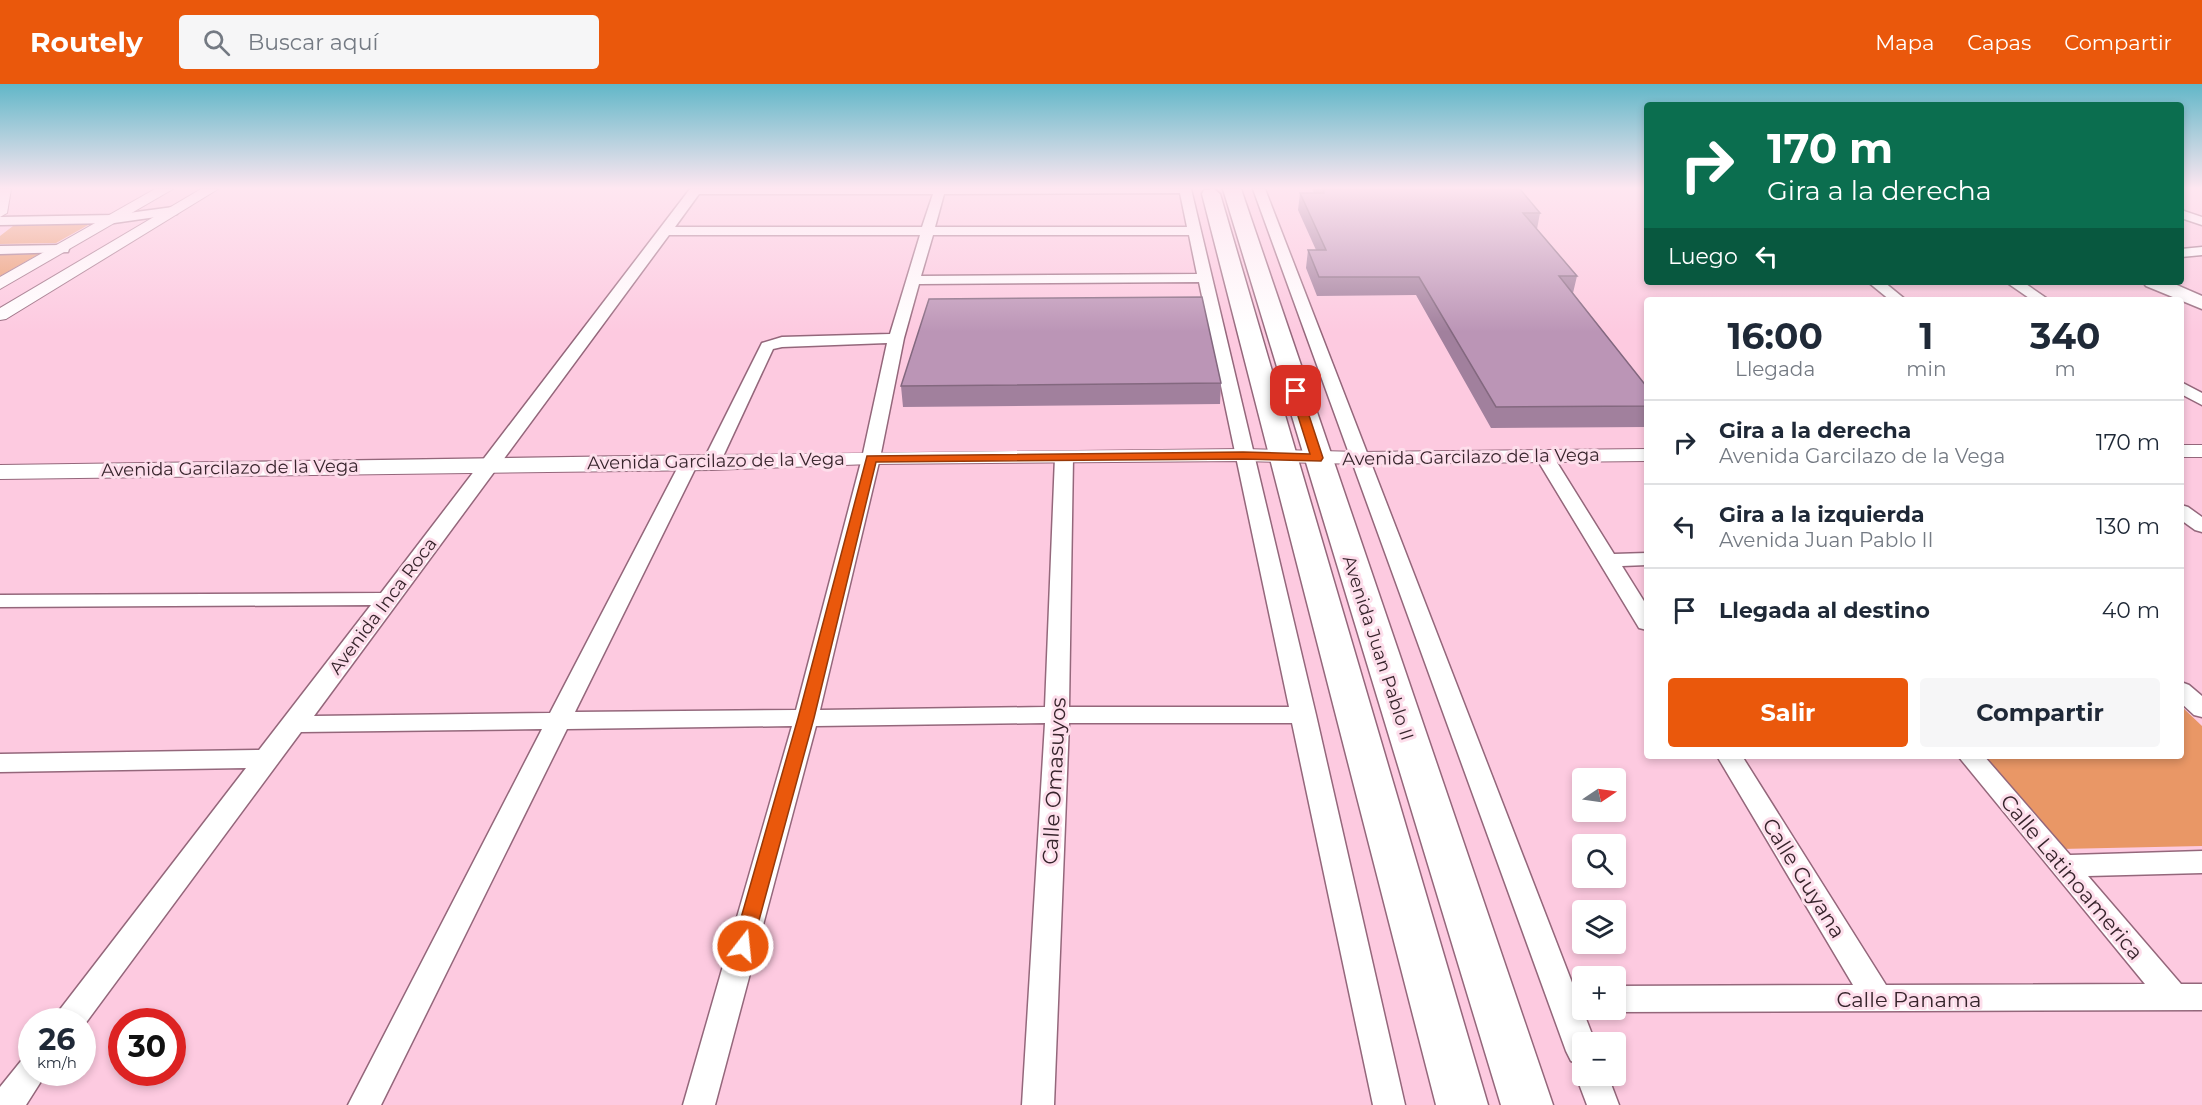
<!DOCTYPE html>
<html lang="es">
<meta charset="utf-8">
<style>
body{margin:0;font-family:Montserrat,sans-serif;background:#f6f6f7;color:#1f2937;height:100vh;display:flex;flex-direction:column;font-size:22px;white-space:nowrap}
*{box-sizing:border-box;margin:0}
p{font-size:20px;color:#747a83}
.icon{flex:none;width:33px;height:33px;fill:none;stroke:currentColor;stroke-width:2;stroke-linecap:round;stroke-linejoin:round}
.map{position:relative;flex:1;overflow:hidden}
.sheet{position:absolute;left:1644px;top:213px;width:540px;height:462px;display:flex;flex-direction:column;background:#fff;border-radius:6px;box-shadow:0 3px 9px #0003}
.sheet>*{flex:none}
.hud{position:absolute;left:1644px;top:18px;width:540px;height:183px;border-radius:6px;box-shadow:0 3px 9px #0003;background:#0b6e4f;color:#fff;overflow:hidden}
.needle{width:39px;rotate:77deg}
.buttons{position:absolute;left:1572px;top:684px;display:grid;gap:12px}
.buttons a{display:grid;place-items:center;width:54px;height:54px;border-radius:6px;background:#fff;box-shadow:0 3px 9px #0003;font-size:30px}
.speed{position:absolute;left:18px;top:924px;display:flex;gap:12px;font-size:30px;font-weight:700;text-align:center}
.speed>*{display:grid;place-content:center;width:78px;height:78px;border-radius:50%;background:#fff;box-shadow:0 3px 9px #0003;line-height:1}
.speed small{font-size:15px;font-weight:400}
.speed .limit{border:9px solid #d22;background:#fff;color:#111}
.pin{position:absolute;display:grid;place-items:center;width:51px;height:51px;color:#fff;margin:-26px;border-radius:12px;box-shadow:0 3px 9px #0006}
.me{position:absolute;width:66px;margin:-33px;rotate:16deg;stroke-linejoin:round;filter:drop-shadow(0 0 4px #0008)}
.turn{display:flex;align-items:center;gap:21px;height:126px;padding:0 24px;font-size:27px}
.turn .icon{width:78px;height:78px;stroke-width:2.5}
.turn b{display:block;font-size:42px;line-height:51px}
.then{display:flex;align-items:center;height:57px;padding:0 24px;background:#0003;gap:12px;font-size:22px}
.eta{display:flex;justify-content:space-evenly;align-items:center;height:102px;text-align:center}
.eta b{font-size:36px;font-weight:700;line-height:42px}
.cta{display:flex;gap:12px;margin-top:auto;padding:12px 24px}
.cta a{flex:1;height:69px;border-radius:6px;background:#ea580c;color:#fff;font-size:24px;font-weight:700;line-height:69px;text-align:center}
.cta a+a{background:#f6f6f7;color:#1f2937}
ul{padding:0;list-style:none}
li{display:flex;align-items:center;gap:18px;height:84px;padding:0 24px;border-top:2px solid #e0e1e3}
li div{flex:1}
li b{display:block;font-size:22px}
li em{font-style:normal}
header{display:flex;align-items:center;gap:36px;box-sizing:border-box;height:84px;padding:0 30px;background:#ea580c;color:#fff}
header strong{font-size:28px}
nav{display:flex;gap:33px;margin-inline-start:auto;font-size:21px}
.search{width:420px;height:54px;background:#f6f6f7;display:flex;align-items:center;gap:15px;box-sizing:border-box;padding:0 21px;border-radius:6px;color:#747a83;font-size:22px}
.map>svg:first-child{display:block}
.green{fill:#e99766}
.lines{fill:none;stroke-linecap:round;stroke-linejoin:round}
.minor-casing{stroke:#94677b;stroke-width:3}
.tertiary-casing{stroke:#94677b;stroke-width:2}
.secondary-casing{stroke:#94677b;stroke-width:3}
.trunk-casing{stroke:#94677b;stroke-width:3}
.minor{fill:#fff;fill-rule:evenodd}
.tertiary{fill:#fff;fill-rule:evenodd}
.secondary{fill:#fff;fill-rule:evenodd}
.trunk{fill:#fff;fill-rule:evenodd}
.wall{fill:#a1809d}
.building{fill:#bb95b6;stroke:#83687f;stroke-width:1.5}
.route{fill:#ea580c;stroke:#983908;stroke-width:1.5}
.labels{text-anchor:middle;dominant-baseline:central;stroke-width:6;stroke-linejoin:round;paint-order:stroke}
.street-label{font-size:18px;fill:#37242c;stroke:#fddeeb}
.near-street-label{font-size:21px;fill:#37242c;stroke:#fddeeb}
</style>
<header>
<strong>Routely</strong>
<div class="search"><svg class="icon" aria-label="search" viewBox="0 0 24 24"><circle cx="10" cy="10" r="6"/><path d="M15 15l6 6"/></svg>Buscar aquí</div>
<nav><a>Mapa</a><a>Capas</a><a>Compartir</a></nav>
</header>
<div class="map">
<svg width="2202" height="1021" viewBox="0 0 2202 1021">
<rect width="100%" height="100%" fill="#fdcae0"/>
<path class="green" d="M90,140L56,159L0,160V152L13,142Z
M39,170L0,192V171Z
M2181,622L2202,642V762L2060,765L1981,672H2181Z"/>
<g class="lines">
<g class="minor-casing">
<path id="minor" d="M690,105H1191L1316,631L1405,1021H1373L1292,639H1069L1054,1021H1022L1045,639L816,642L715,1021H683L792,642L567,645L381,1021H348L542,645L301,648L82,944V938H54L58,928L246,684L0,688V670L259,666L371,521L0,523V511L381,509ZM1180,109L1187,143H935L944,110ZM699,110H933L922,143H675ZM669,151H920L890,250L782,253L762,259L702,379L705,383H717L720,379L773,265L782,263L887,259L862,374L796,626L575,628L698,379L695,375H683L680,379L550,629L314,632ZM933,151H1189L1197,190L921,192ZM1199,198L1289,623H1069L1073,373L1070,369H1058L1055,373L1045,623L820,626L880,374L904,254L919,200Z
M1253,105H1265L1595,958H1582V992H1608L1619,1021H1587L1576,992L1582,981L1571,977L1566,967Z
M173,123L177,124V130L114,139L0,141V133L114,131Z
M2181,126L2202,133V141L2181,134Z
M63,161L68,162L69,165L68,168L0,170V162Z
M2202,163V171L2181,173V165Z
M1868,198H1884L1906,216H1890Z
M2006,198H2023L2049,216H2032Z
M2181,298L2202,309V321L2181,310Z
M1544,367L1550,368L1553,372L1614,470L1647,469V481L1622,482L1647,522V546L1639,544L1636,539L1535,372L1538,368Z
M2181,421L2188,423L2202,433V448L2195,446L2181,436Z
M2181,598L2189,601L2202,612V633L2194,631L2181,619Z
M1717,672H1742L1886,901L2145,900L1958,672H1984L2070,771L2202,767V789L2088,792L2181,900H2202V926L1616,928L1608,926H1616V902L1853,901Z
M32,972V988H47L26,1021H0V1003L21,977Z"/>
</g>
<g class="tertiary-casing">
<path id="tertiary" d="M0,105H11L7,129L0,133Z
M155,105H173L0,205V193Z
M201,105H218L6,235L0,236V224Z
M2181,361H2202V373H2181Z
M1243,365L1360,368L1647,365V377L1360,380L1243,377L871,380L711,386L0,395V381C414,376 829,368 1243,365Z"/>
</g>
<g class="secondary-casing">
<path id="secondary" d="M2143,198H2170L2202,212V225L2146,202Z"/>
</g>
<g class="trunk-casing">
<path id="trunk" d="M1214,105L1220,110L1488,1021H1436L1202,110L1204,106Z
M1223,105H1241L1553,1021H1501Z"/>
</g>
<use href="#minor" class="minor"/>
<use href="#tertiary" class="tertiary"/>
<use href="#secondary" class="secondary"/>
<use href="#trunk" class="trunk"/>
</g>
<path class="wall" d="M1312,105H1520L1540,129L1537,145L1577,192L1573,209L1647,303V343L1491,344L1416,211L1317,212L1306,184L1308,166H1316L1298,126L1300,109H1314Z
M1221,299L1220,320L903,323L901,302Z"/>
<path class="building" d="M1323,105H1520L1540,129H1523L1577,192H1559L1647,303V322L1496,323L1419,193H1319L1308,166H1326L1300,109H1324Z
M1202,213L1221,299L901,302L929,215Z"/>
<linearGradient id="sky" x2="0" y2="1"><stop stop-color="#62b7c8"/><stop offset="0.42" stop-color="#fee7f1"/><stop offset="1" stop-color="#fee7f1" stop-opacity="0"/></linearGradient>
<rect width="2202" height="248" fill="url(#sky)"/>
<path class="route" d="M1296,304L1301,307L1323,374L1321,377L1243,375L876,378L814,634L752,862L750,867L743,870L736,867L733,862L798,634L867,372L1243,368L1310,370L1290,307Z"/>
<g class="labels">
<g class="street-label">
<text transform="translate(1471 373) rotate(-1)">Avenida Garcilazo de la Vega</text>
<text transform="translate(716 377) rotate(-1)">Avenida Garcilazo de la Vega</text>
<text transform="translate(230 384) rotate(-1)">Avenida Garcilazo de la Vega</text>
<text transform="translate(383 522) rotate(-53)">Avenida Inca Roca</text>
<text transform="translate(1378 564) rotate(72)">Avenida Juan Pablo II</text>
</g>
<g class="near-street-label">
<text transform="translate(1054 697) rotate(-87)">Calle Omasuyos</text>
<text transform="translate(2072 793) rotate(50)">Calle Latinoamerica</text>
<text transform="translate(1804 794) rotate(58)">Calle Guyana</text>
<text x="1909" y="915">Calle Panama</text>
</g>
</g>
</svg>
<div class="buttons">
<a><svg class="needle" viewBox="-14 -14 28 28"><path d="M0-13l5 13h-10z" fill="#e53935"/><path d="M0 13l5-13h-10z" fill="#747a83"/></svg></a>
<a><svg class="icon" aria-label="search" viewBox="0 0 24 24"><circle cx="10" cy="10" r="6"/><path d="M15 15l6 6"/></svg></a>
<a><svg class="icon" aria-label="layers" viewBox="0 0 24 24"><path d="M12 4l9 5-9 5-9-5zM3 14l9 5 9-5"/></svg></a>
<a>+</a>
<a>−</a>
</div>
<div class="speed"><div>26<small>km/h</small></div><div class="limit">30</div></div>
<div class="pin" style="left:1296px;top:307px;background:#d93025"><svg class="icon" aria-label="arrive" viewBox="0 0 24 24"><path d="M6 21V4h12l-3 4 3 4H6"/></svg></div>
<svg class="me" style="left:743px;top:862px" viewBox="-20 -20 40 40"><circle r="17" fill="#ea580c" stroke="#fff" stroke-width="3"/><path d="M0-11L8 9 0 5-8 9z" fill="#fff"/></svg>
<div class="hud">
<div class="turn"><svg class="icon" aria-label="right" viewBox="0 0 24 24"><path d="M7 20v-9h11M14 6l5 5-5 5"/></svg><div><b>170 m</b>Gira a la derecha</div></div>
<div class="then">Luego<svg class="icon" aria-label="left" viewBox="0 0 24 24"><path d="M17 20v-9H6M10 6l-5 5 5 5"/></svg></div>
</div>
<section class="sheet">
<div class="eta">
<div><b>16:00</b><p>Llegada</p></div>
<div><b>1</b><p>min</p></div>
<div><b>340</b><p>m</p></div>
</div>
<ul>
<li><svg class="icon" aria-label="right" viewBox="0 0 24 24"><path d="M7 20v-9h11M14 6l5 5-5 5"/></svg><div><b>Gira a la derecha</b><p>Avenida Garcilazo de la Vega</p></div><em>170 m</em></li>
<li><svg class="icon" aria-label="left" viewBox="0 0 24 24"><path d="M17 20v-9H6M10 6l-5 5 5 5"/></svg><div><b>Gira a la izquierda</b><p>Avenida Juan Pablo II</p></div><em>130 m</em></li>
<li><svg class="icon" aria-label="arrive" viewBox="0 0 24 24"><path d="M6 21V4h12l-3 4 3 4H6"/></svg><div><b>Llegada al destino</b></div><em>40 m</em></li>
</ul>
<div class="cta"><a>Salir</a><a>Compartir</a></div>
</section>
</div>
